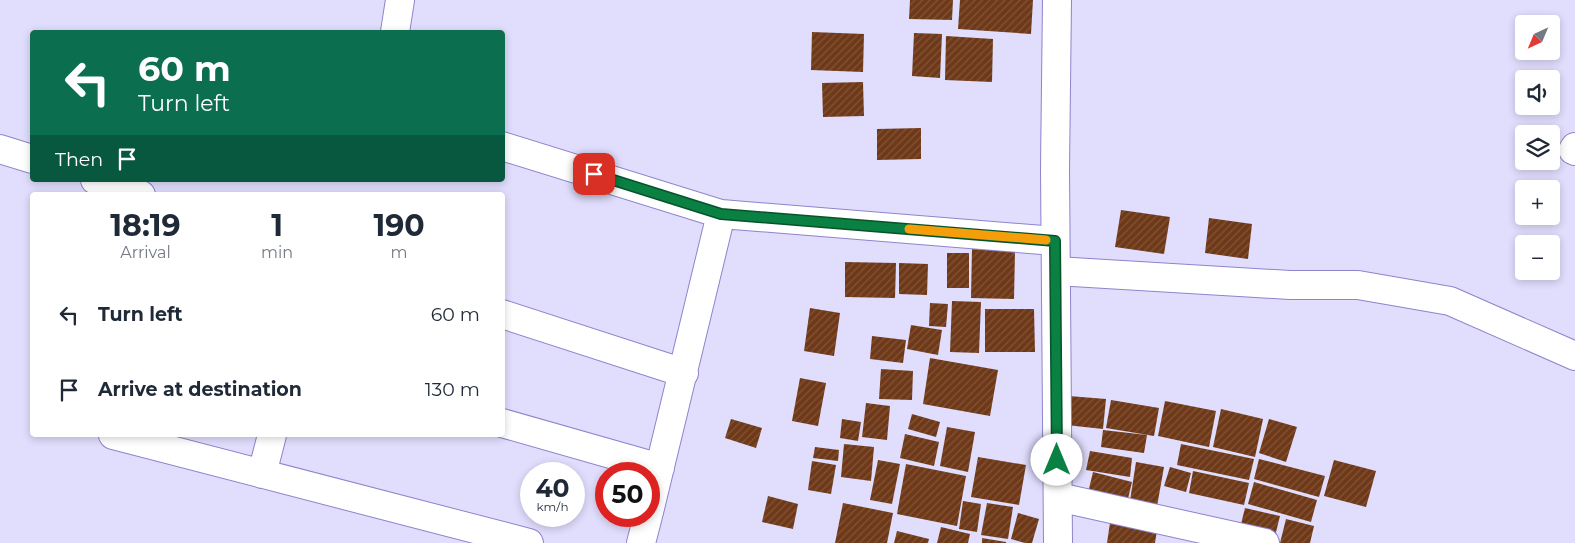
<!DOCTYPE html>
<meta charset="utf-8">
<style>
body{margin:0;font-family:Montserrat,sans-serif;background:#f6f6f7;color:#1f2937;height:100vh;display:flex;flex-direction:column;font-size:19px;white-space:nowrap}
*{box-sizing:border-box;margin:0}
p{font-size:16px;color:#747a83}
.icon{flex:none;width:28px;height:28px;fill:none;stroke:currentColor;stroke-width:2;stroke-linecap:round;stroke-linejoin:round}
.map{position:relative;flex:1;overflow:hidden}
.sheet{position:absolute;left:30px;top:192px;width:475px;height:245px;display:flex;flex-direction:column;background:#fff;border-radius:5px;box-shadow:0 2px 8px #0003}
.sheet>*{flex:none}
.top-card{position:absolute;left:30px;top:30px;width:475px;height:152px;border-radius:5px;box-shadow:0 2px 8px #0003;background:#0b6e4f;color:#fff;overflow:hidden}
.needle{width:32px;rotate:224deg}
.controls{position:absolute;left:1515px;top:15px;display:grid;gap:10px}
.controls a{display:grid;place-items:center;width:45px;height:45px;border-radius:5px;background:#fff;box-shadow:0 2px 8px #0003;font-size:25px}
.speed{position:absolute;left:520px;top:462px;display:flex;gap:10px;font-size:25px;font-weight:700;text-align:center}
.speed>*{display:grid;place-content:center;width:65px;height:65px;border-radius:50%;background:#fff;box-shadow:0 2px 8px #0003;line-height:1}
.speed small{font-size:12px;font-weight:400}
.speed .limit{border:8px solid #d22;background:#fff;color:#111}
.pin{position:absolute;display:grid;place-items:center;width:42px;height:42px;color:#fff;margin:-21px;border-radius:10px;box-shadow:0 2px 8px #0006}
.me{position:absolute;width:55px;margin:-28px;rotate:0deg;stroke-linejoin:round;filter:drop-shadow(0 0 4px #0008)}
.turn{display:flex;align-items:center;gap:18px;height:105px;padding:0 25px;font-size:22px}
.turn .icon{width:65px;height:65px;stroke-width:2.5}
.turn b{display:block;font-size:35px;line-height:42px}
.then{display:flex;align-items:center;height:48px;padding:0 25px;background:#0003;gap:10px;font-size:19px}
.eta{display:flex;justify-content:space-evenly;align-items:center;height:85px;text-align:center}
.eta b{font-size:30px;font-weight:700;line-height:35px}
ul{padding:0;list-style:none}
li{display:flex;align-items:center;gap:15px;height:75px;padding:0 25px}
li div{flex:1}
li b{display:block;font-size:19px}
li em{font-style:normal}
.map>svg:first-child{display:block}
.building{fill:url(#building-hatch)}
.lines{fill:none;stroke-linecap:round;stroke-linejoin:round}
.minor-casing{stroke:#8e84cd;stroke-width:30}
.major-casing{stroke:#8e84cd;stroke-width:30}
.minor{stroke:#fff;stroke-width:28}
.major{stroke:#fff;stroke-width:28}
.route-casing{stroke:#07532c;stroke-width:12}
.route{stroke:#0b8043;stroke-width:9}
.slow{stroke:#f59e0b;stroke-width:9}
</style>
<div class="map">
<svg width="1575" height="543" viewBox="0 0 1575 543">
<defs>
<pattern id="building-hatch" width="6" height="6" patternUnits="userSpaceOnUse" patternTransform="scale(1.25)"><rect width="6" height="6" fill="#6f3918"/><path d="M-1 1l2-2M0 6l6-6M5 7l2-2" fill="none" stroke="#7f543b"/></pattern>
</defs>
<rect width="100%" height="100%" fill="#e0ddfd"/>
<path class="building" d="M910,0H953L952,20L909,19Z
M960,0H1033L1031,34L958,29Z
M812,32L864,34L863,72L811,70Z
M914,33L942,34L940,78L912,76Z
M946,36L993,39L992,82L945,80Z
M863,82L864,116L823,117L822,83Z
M921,128V159L877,160V129Z
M1121,210L1170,217L1164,254L1115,247Z
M1209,218L1252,224L1248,259L1205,253Z
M972,249L1015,251L1014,299L971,298Z
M947,253H969V288H947Z
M845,262L896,263L895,298L845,297Z
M899,263L928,264L927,295L899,294Z
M952,301L981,302L979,353L950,352Z
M930,303L948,304L946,327L929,326Z
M810,308L840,313L834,356L804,351Z
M985,309H1034L1035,352H985Z
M911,325L942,330L938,355L907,349Z
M872,336L906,340L903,363L870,359Z
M930,358L998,370L990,416L923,404Z
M881,369L913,371L912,400L879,399Z
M800,378L826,383L818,426L792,421Z
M1069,396L1106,399L1103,429L1066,425Z
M1111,400L1159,408L1154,436L1106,428Z
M1165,401L1216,411L1209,447L1158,436Z
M866,403L890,406L887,440L862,437Z
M1221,409L1263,419L1255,457L1213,447Z
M912,414L940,422L936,437L908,429Z
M731,419L762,428L756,448L725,438Z
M842,419L861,422L858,441L840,438Z
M1269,419L1297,427L1286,462L1259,453Z
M947,427L975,432L968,472L940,466Z
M1103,430L1147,435L1144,453L1101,447Z
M905,434L939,442L934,466L900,458Z
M844,444L874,447L871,481L841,477Z
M1181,444L1254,459L1249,480L1177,465Z
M815,447L839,450L838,461L813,458Z
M1090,451L1132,458L1130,477L1086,470Z
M978,457L1026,465L1019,505L971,497Z
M1259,459L1325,476L1319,497L1254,479Z
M878,460L900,464L892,504L870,500Z
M1334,460L1376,471L1366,507L1324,496Z
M812,461L836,465L831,494L808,490Z
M1136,462L1164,467L1156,512L1129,507Z
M906,464L966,476L957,526L897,514Z
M1170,467L1191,473L1186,492L1164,486Z
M1193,471L1249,483L1244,505L1189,493Z
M1093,472L1132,482L1126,507L1087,497Z
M1254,482L1317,500L1311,522L1248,504Z
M768,496L798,504L793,529L762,522Z
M963,501L981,504L977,532L959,529Z
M843,503L893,513L887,543H835Z
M987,503L1013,507L1008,539L981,535Z
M1245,508L1280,516L1274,540L1239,532Z
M1018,513L1039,519L1032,543H1025L1011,539Z
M1111,516L1158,524L1155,543H1107Z
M1286,519L1314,526L1310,543H1280Z
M941,527L970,534L968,543H937Z
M897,531L929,539L928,543H894Z
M982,538L1006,542V543H982Z"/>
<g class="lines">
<g class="minor-casing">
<path id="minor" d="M395,32L400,0
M502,146L721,214
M1575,147L1573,150L1575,151
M0,149L32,159
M95,180L141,195
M1056,271L1290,285H1358L1450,301L1575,356
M502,314L684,373
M502,423L660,468
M113,435L529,543
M262,474L272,435
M1058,497L1265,543
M649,512L721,214L1055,241
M641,543L648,516"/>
</g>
<g class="major-casing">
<path id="major" d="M1057,0L1055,169L1058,543"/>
</g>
<use href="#minor" class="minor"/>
<use href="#major" class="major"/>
</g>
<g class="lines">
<g class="route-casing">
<path id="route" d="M594,174L721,214L1055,241L1057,460"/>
</g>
<use href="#route" class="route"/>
<path class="slow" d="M909,229L1046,240"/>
</g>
</svg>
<div class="controls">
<a><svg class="needle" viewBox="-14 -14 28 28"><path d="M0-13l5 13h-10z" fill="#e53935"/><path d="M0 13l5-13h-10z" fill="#747a83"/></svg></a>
<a><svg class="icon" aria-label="sound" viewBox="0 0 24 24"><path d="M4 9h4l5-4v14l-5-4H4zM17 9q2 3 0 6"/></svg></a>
<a><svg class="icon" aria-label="layers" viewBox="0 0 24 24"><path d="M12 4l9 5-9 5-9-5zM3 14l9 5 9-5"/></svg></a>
<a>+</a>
<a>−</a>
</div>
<div class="speed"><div>40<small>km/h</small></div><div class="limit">50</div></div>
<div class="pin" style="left:594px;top:174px;background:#d93025"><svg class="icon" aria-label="arrive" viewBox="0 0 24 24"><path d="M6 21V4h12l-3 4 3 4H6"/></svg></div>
<svg class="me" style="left:1057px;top:460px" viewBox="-20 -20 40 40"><circle r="19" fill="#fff"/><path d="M0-13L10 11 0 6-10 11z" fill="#0b8043"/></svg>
<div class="top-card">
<div class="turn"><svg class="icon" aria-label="left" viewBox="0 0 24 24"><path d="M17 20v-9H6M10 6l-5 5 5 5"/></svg><div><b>60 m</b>Turn left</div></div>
<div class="then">Then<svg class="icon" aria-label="arrive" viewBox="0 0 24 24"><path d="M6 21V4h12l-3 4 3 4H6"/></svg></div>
</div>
<section class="sheet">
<div class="eta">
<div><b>18:19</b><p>Arrival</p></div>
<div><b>1</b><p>min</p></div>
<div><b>190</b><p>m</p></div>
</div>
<ul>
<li><svg class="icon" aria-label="left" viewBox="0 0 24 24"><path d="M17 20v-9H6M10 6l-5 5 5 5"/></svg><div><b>Turn left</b></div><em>60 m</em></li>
<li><svg class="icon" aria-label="arrive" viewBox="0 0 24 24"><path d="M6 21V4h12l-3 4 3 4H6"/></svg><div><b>Arrive at destination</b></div><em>130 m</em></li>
</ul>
</section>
</div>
